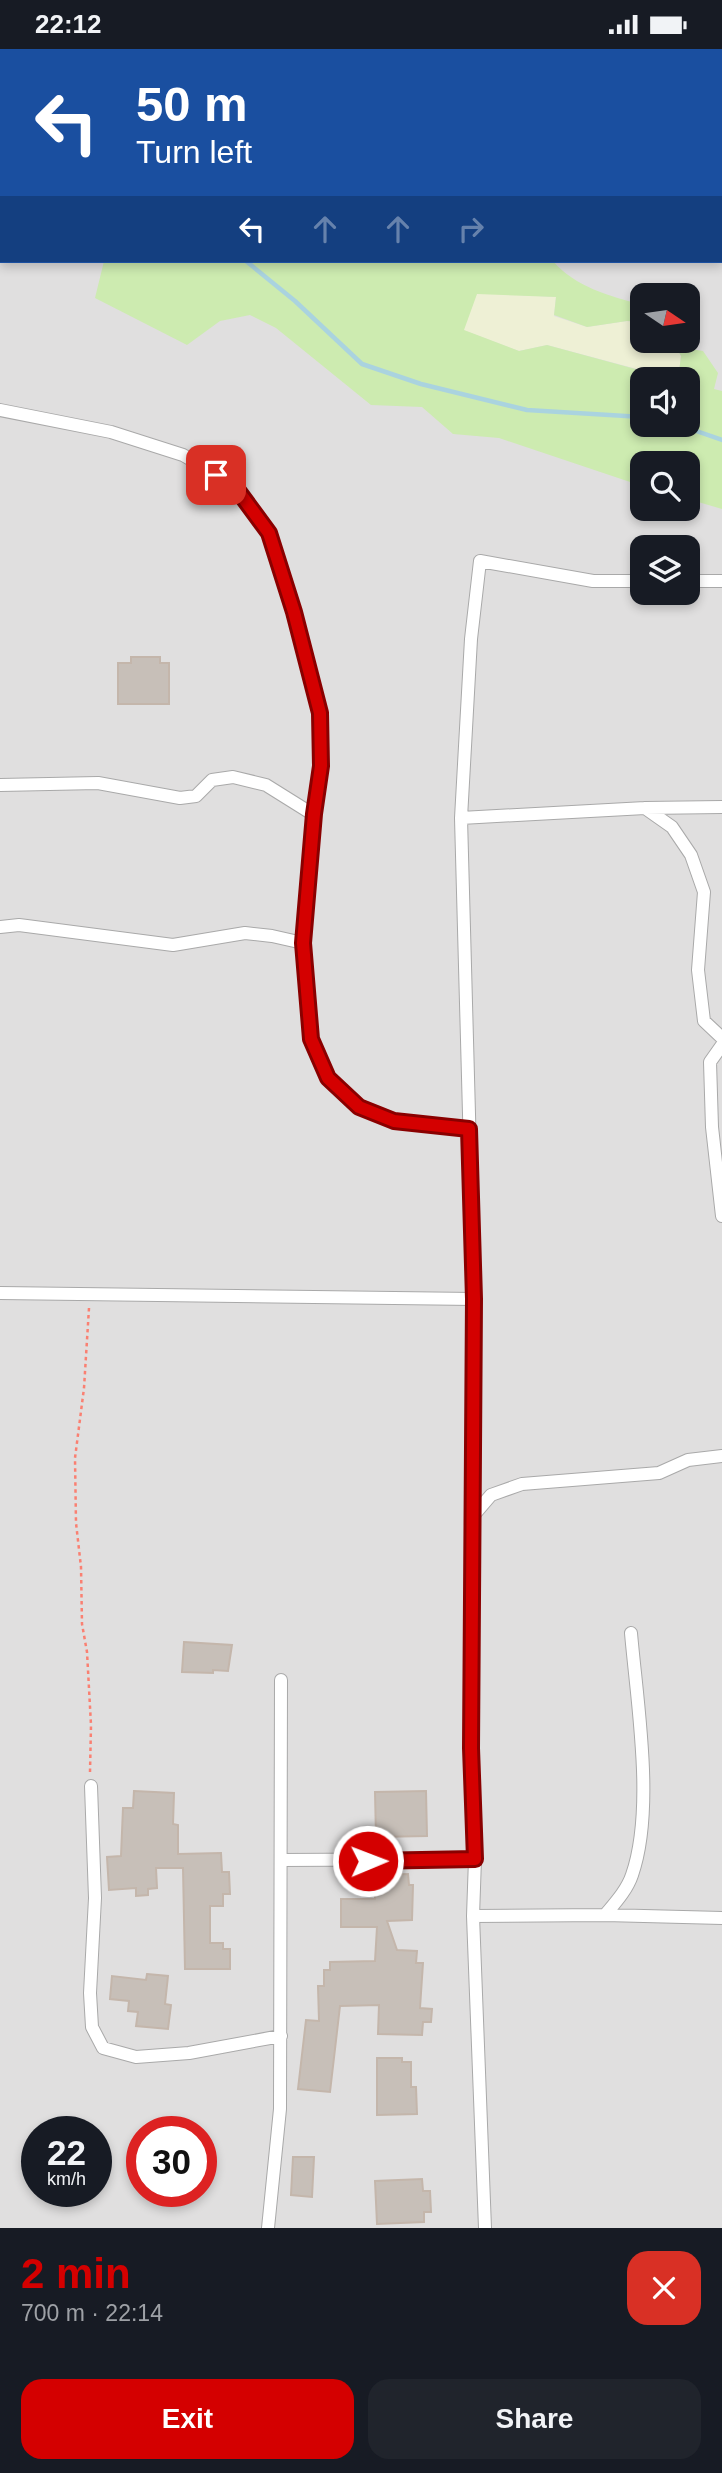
<!DOCTYPE html>
<meta charset="utf-8">
<style>
body{margin:0;font-family:Helvetica,sans-serif;background:#20242c;color:#f1f3f6;height:100vh;display:flex;flex-direction:column;font-size:26px;white-space:nowrap}
*{box-sizing:border-box;margin:0}
p{font-size:23px;color:#9ea1a6}
.icon{flex:none;width:38px;height:38px;fill:none;stroke:currentColor;stroke-width:2;stroke-linecap:round;stroke-linejoin:round}
.map{position:relative;height:2179px;overflow:hidden}
.sheet{display:flex;flex-direction:column;background:#171b24;flex:1}
.sheet>*{flex:none}
.banner{position:absolute;left:0px;top:0px;width:723px;height:214px;box-shadow:0 4px 10px #0003;background:#1a4fa0;color:#fff;overflow:hidden}
.needle{width:46px;rotate:103deg}
.fabs{position:absolute;left:630px;top:234px;display:grid;gap:14px}
.fabs a{display:grid;place-items:center;width:70px;height:70px;border-radius:14px;background:#171b24;box-shadow:0 4px 10px #0003;font-size:35px}
.speed{position:absolute;left:21px;top:2067px;display:flex;gap:14px;font-size:35px;font-weight:700;text-align:center}
.speed>*{display:grid;place-content:center;width:91px;height:91px;border-radius:50%;background:#171b24;box-shadow:0 4px 10px #0003;line-height:1}
.speed small{font-size:18px;font-weight:400}
.speed .limit{border:10px solid #d22;background:#fff;color:#111}
.pin{position:absolute;display:grid;place-items:center;width:60px;height:60px;color:#fff;margin:-30px;border-radius:14px;box-shadow:0 4px 10px #0006}
.me{position:absolute;width:77px;margin:-38px;rotate:89deg;stroke-linejoin:round;filter:drop-shadow(0 0 5px #0008)}
.turn{display:flex;align-items:center;gap:24px;height:147px;padding:0 21px;font-size:32px}
.turn .icon{width:91px;height:91px;stroke-width:2.5}
.turn b{display:block;font-size:49px;line-height:60px}
.lanes{display:flex;align-items:center;height:66px;padding:0 21px;background:#0003;justify-content:center;gap:35px;direction:ltr}
.lanes .off{opacity:.35}
.round{display:grid;place-items:center;flex:none;width:74px;height:74px;border-radius:21px;background:#20242c}
.summary{display:flex;align-items:center;justify-content:space-between;height:119px;padding:0 21px}
h1{font-size:42px;font-weight:700;line-height:52px;color:#d40000}
.cta{display:flex;gap:14px;margin-top:auto;padding:14px 21px}
.cta a{flex:1;height:80px;border-radius:21px;background:#d40000;color:#fff;font-size:28px;font-weight:700;line-height:80px;text-align:center}
.cta a+a{background:#20242c;color:#f1f3f6}
.status{display:flex;justify-content:space-between;align-items:center;height:49px;padding:0 35px;background:#171b24;direction:ltr}
.status svg{height:19px;fill:currentColor}
.map>svg:first-child{display:block}
.residential{fill:#e0dfdf;fill-rule:evenodd}
.farmland{fill:#eef0d5}
.grass{fill:#cdebb0}
.lines{fill:none;stroke-linecap:round;stroke-linejoin:round}
.stream{stroke:#aad3df;stroke-width:4.5}
.building{fill:#c7bfb8;stroke:#c4b6ab;stroke-width:2}
.minor-casing{stroke:#a9a9a9;stroke-width:14}
.path{stroke:#fa8072;stroke-width:2.5;stroke-dasharray:3.5 3.5;stroke-linecap:butt}
.minor{stroke:#fff;stroke-width:12}
.route-casing{stroke:#8a0000;stroke-width:18}
.route{stroke:#d40000;stroke-width:12}
</style>
<div class="status"><b>22:12</b><svg viewBox="0 0 49 12"><path d="M0 12V9h3v3zM5 12V6h3v6zM10 12V3h3v9zM15 12V0h3v12zM26 1h20v11H26zM47 4h2v5h-2z"/></svg></div>
<div class="map">
<svg width="722" height="2179" viewBox="0 0 722 2179">
<rect width="100%" height="100%" fill="#f2efe9"/>
<path class="residential" d="M0,0H722V2179H0ZM2,2H721V212H2ZM642,247H688V292H642ZM642,331H688V376H642ZM642,415H688V460H642ZM642,499H688V544H642ZM37,2082H96V2142H37ZM142,2082H201V2142H142Z"/>
<path class="farmland" d="M477,244L556,248L554,267L587,278L627,272L642,273V292H673L681,307L678,331L547,296L519,302L463,281Z"/>
<path class="grass" d="M104,212H553C575,238 610,247 642,256V273L627,272L587,278L554,266L556,248L477,245L464,281L519,302L547,296L676,331H642V376H688V331H678L681,307L673,292H686L685,299L703,302L718,324L714,340L722,342V460L688,450V415H642V437L499,389L453,385L422,358L371,356L276,279L250,266L220,272L187,296L95,249Z"/>
<g class="lines">
<path class="stream" d="M0,144H2
M246,212L295,252L362,315L421,335L527,361L642,368
M679,376L722,391"/>
</g>
<path class="building" d="M131,608H160V614H169V655H118V614H131Z
M184,1593L232,1596L228,1622L213,1621V1624L182,1623Z
M134,1742L174,1744L173,1775L178,1776V1805L221,1804L222,1823H229L230,1845H223V1857H210V1894H223V1900H230V1920H185L183,1819H156L157,1839L148,1840V1846L136,1847V1839L109,1841L107,1808L121,1807L123,1759H133Z
M426,1742L427,1787L376,1788L375,1743Z
M408,1825L409,1836H413L412,1871L387,1872L397,1901L417,1902L416,1914H423L420,1959L432,1960L431,1973H423L422,1986L378,1985L379,1956L340,1957L330,2043L298,2040L306,1971L319,1972L318,1937H324V1921H330V1913L375,1912L377,1878H341V1850H375V1837H383V1826Z
M147,1925L168,1927L165,1955L171,1956L168,1980L136,1977L138,1963L128,1962L129,1952L110,1950L112,1927L146,1931Z
M377,2009H402V2013H411V2038H416L417,2065L377,2066Z
M293,2108H314L312,2148L291,2146Z
M422,2130L423,2142H430L431,2163H424V2173L377,2175L375,2132Z"/>
<g class="lines">
<g class="minor-casing">
<path id="minor" d="M561,2L562,0
M721,76H722
M0,361L111,383L183,406L233,435L269,484L294,563L320,664L321,717L314,766L303,894L311,990L328,1029L360,1058L394,1072L469,1080
M688,532H722
M0,736L98,734L180,749L196,747L212,731L233,728L266,736L314,766
M645,759L672,778L691,806L704,843L698,921L704,972L722,989
M461,769L645,759L722,758
M0,878L19,876L173,896L245,884L272,887L303,894
M722,996L710,1013L712,1078L722,1167
M0,1244L474,1250
M473,1467L491,1446L522,1435L659,1424L688,1411L722,1407
M91,1737L95,1849L90,1944L92,1978L103,1999L136,2008L189,2004L281,1987
M281,1811L475,1810
M605,1866C615,1854 627,1841 632,1826C655,1760 637,1654 631,1584
M473,1867L605,1866L722,1869
M268,2179L280,2060L281,1631
M485,2179L473,1867L475,1810L471,1699L474,1250L461,769L471,590L480,512L593,532H642"/>
</g>
<path class="path" d="M89,1259L84,1339L75,1409L76,1474L81,1518L82,1575L87,1603L91,1676L90,1723"/>
<use href="#minor" class="minor"/>
</g>
<g class="lines">
<g class="route-casing">
<path id="route" d="M216,426L233,435L269,484L294,563L320,664L321,717L314,765L303,894L311,990L328,1029L359,1058L394,1072L469,1080L474,1250L471,1699L475,1810L368,1812"/>
</g>
<use href="#route" class="route"/>
</g>
</svg>
<div class="fabs">
<a><svg class="needle" viewBox="-14 -14 28 28"><path d="M0-13l5 13h-10z" fill="#e53935"/><path d="M0 13l5-13h-10z" fill="#9ea1a6"/></svg></a>
<a><svg class="icon" aria-label="sound" viewBox="0 0 24 24"><path d="M4 9h4l5-4v14l-5-4H4zM17 9q2 3 0 6"/></svg></a>
<a><svg class="icon" aria-label="search" viewBox="0 0 24 24"><circle cx="10" cy="10" r="6"/><path d="M15 15l6 6"/></svg></a>
<a><svg class="icon" aria-label="layers" viewBox="0 0 24 24"><path d="M12 4l9 5-9 5-9-5zM3 14l9 5 9-5"/></svg></a>
</div>
<div class="speed"><div>22<small>km/h</small></div><div class="limit">30</div></div>
<div class="pin" style="left:216px;top:426px;background:#d93025"><svg class="icon" aria-label="arrive" viewBox="0 0 24 24"><path d="M6 21V4h12l-3 4 3 4H6"/></svg></div>
<svg class="me" style="left:368px;top:1812px" viewBox="-20 -20 40 40"><circle r="17" fill="#d40000" stroke="#fff" stroke-width="3"/><path d="M0-11L8 9 0 5-8 9z" fill="#fff"/></svg>
<div class="banner">
<div class="turn"><svg class="icon" aria-label="left" viewBox="0 0 24 24"><path d="M17 20v-9H6M10 6l-5 5 5 5"/></svg><div><b>50 m</b>Turn left</div></div>
<div class="lanes"><svg class="icon" aria-label="left" viewBox="0 0 24 24"><path d="M17 20v-9H6M10 6l-5 5 5 5"/></svg><svg class="icon off" aria-label="ahead" viewBox="0 0 24 24"><path d="M12 20V5M6 11l6-6 6 6"/></svg><svg class="icon off" aria-label="ahead" viewBox="0 0 24 24"><path d="M12 20V5M6 11l6-6 6 6"/></svg><svg class="icon off" aria-label="right" viewBox="0 0 24 24"><path d="M7 20v-9h11M14 6l5 5-5 5"/></svg></div>
</div>
</div>
<section class="sheet">
<div class="summary"><div><h1>2 min</h1><p>700 m · 22:14</p></div><a class="round" style="background:#d93025;color:#fff"><svg class="icon" aria-label="close" viewBox="0 0 24 24"><path d="M6 6l12 12M18 6L6 18"/></svg></a></div>
<div class="cta"><a>Exit</a><a>Share</a></div>
</section>
